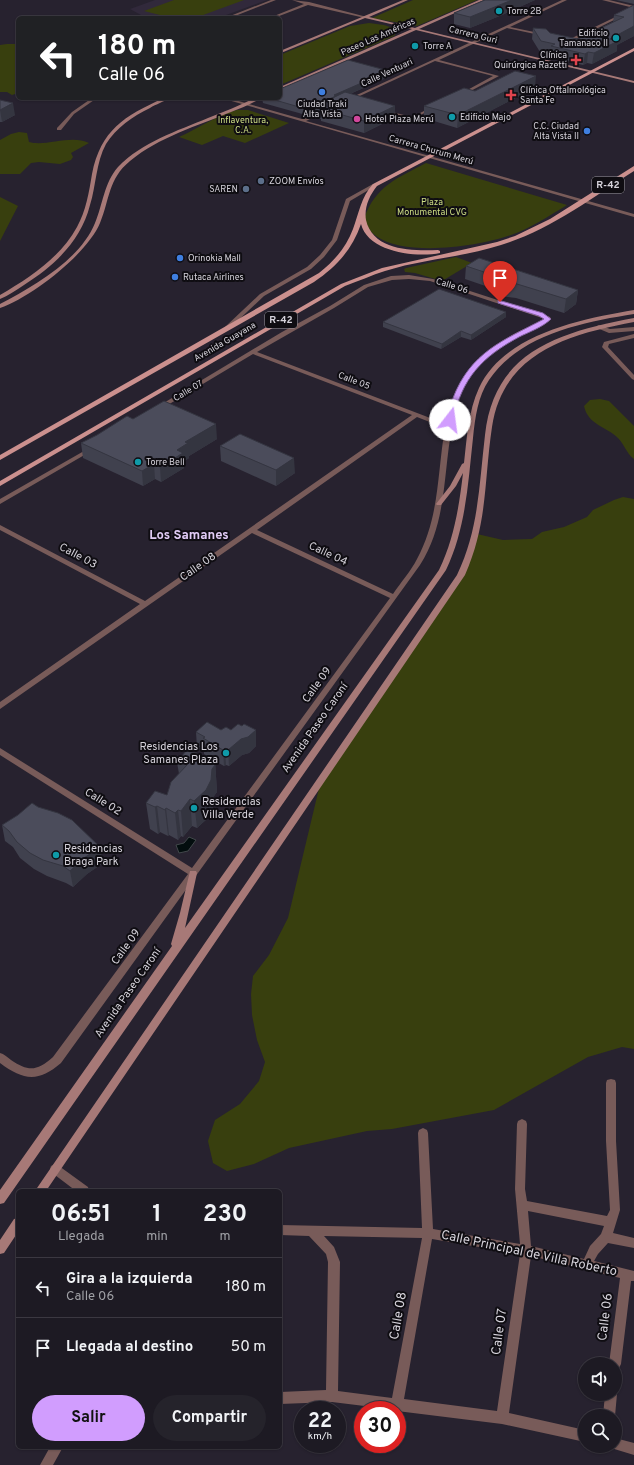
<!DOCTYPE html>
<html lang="es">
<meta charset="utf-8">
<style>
body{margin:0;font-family:Overpass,sans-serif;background:#25232b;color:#f1f3f6;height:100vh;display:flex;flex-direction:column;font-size:15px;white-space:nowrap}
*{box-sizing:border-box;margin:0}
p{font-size:13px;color:#a0a1a6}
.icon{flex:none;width:22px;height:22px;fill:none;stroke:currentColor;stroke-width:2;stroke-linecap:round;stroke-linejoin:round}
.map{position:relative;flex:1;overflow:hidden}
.drawer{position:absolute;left:16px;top:1189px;width:266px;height:260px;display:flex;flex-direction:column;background:#1d1a23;border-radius:6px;box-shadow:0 1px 3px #0004,0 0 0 1px #3b3841}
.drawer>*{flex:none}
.guide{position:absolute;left:16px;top:16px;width:266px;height:84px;border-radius:6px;box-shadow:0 1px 3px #0004,0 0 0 1px #3b3841;background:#202124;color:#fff;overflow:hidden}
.buttons{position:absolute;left:578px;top:1357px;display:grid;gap:8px}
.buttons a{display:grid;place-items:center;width:44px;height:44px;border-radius:50%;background:#1d1a23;box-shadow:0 1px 3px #0004,0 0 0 1px #3b3841;font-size:20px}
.speed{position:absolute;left:294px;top:1401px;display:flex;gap:8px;font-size:20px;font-weight:700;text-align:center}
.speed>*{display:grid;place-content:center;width:52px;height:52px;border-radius:50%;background:#1d1a23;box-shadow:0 1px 3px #0004,0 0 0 1px #3b3841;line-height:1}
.speed small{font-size:10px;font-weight:400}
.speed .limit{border:6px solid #d22;background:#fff;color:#111}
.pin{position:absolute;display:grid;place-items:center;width:34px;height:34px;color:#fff;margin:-41px -17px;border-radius:50% 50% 50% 0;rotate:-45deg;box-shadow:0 0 4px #0007}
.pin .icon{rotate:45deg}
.me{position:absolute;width:44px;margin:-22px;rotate:15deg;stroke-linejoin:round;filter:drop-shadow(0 0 3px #0008)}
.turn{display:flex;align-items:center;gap:14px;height:84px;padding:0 16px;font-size:18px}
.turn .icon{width:52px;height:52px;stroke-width:2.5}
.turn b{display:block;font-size:28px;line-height:34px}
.eta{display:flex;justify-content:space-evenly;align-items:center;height:68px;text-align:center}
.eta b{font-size:24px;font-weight:700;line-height:28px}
.primary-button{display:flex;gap:8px;margin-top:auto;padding:8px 16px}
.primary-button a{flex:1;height:46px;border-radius:24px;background:#d19dfe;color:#111;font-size:16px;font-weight:700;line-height:46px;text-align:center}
.primary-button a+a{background:#25232b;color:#f1f3f6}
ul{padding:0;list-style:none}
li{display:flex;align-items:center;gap:12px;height:60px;padding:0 16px;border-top:1px solid #3b3841}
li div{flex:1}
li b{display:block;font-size:15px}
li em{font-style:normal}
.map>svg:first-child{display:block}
.built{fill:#31293b}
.green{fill:#383f0e}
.water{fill:#030d0e;stroke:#42484b}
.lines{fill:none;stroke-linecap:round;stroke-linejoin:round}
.street{fill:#785b59;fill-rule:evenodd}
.secondary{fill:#a77977;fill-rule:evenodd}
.primary{fill:#cb908e;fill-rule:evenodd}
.wall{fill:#40414e}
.shaded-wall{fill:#343540}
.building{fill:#4b4c5b;stroke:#343540}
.route{fill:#d19dfe;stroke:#8866a5}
.culture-dot{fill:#0f9aa8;stroke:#0f0d12;stroke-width:1.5}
.health-dot{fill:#e0444e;stroke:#0f0d12;stroke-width:1.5}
.shop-dot{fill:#3f7fe0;stroke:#0f0d12;stroke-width:1.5}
.hotel-dot{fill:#d1479c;stroke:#0f0d12;stroke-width:1.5}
.service-dot{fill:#5c6f8a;stroke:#0f0d12;stroke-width:1.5}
.labels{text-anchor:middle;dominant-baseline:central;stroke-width:4;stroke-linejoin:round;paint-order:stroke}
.far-poi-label{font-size:9px;fill:#d5d2da;stroke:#0f0d12;text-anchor:start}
.far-street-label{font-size:9px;fill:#d5d2da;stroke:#0f0d12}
.far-park-label{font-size:9px;fill:#cede85;stroke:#0f0d12}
.shield{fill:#0f0d12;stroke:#9a979e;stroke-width:1}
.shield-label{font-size:10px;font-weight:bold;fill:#d5d2da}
.street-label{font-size:11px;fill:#d5d2da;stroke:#0f0d12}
.poi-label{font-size:11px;fill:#d5d2da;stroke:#0f0d12;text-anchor:start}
.quarter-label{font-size:13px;font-weight:bold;fill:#e1ccf5;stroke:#0f0d12}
.near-street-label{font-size:13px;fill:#d5d2da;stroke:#0f0d12}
</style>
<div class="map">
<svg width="634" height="1465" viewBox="0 0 634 1465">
<rect width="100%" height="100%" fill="#27222f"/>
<path class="built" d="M155,0H267L218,18H152L141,15L130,9Z"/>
<path class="green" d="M174,0H244L195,18H172L144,11Z
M413,0H477L417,26L372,18Z
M369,23L384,25L396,29L397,32L394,36L280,85V55L350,26Z
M7,44H18V93L12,95L7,92H0V45Z
M237,110H248L289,123L245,143L223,136L202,145L179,137C198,129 216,115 237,110Z
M19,132L27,133L29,142C46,147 71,134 89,143L71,153L73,157L71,160L60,164L39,162L31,163L20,174H0V140L11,134Z
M426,163L567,205C549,216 531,228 511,235C478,247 405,257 376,236C370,232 367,225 364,219C375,186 398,178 426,163Z
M0,197L18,206L0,241Z
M456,257L472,263L442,281L415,273L405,272L404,269L406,268Z
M600,399L609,401L634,426V459C626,453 625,445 618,438C607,427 588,425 584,406L590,400Z
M623,497L634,499V1049L622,1047L588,1057L494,1110L392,1129L367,1131L289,1148L254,1164L227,1171L213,1163L208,1141L215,1120L240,1104L259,1081L265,1062L257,1040L252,1015L251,994L253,976L269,955L288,918L321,780L451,590L477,534L503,540L532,539L542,532L564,527L587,517L593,510L614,500Z"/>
<path class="water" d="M189,837L196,840L188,851L179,853L176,845L184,843Z"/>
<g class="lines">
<path class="street" d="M271,0H276L230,18H225Z
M292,0L309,2L367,17L365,18L308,5L274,18H269L304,4Z
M562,0H567L510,27L544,34V36L507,28L439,60L499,76L463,95L460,94L493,76L435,61L349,101L346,100Z
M602,0H609L634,6V10L574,40L563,41V39L572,38L634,8Z
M92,98H97L74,114L61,130H57V128L72,112Z
M221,98H228L302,119L324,109H326V111L306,121L634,214V217Z
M432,107L435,108L412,119L382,111L384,110L412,117Z
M373,184L377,185L350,201L337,240L324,257L311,269L264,296L229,329H225V327L260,294L307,267L320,255L332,240L346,199Z
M409,275L433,279L550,317L551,319C544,326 533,329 524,333C502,344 482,358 468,379C458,393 455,411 452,427C443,474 447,523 420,565L61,1063C38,1083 23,1080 0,1063V1053C4,1054 7,1057 11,1060C29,1072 37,1071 53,1057L188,874L0,755V748L192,868L390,598L252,533L0,709V702L140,604L0,530V525L145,601L412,415L253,354L161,409H157V407L282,332L330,306L364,285L391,276ZM409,279L430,281L545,319C536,325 524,328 514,334C476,355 454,380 446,424L257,352L334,308L368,287L392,280ZM417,417L445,428C437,473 440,516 417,559C411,571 401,582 393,594L257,530Z
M599,325L610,329L634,327V331L609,333L597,328V326Z
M634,334V338L609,344L608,347L634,375V380L632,379L602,347L604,342Z
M91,447L93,448V450L0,504V499Z
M611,1079L615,1080L616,1083V1141L620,1210L613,1233L634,1238V1248L608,1243L598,1254L594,1261L634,1271V1281H631L621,1364L619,1368L615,1370V1364H609L620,1278L531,1256L509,1413L585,1430V1442L502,1424L397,1411V1410L332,1402L280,1404V1392L326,1390L328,1262L326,1254L309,1236L280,1235V1225L422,1228L418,1133L419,1130L423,1128L427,1130L428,1133L433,1229L520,1244L515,1189L517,1124L518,1121L522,1119L526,1121L527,1124L525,1189L527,1201L607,1216L610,1210L606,1141V1083L607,1080ZM528,1211L604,1226L601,1234L590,1246L584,1259L531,1246ZM324,1236L422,1238L392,1398L338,1391L340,1262L334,1247ZM432,1239L520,1254L497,1411L404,1399Z
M55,1164L59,1166L88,1187L89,1191H76L51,1172L50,1169L51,1166Z
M615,1390L617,1394L615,1416H603L605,1394H615Z
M615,1438L634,1443V1455L611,1448L610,1446H615Z
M50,1447H63L53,1465H40Z"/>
<path class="secondary" d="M403,0H408L369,17L415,28L479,0H484L419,29L634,81V83L416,30L280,90V87L412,29L365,18L281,53H280V51Z
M164,98H169C164,102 156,104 150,108C133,116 116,128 106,144C96,162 96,186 90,205C81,241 54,266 24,285C16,290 8,296 0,299V295C29,278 60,258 77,227C86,211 89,192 92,174C101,130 124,116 164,98Z
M255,98H261C252,104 241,108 231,112C197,126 159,137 130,161C108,179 110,199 100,223C87,254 32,297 0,308V304C34,286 80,260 95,223C103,204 104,183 118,167C142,142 177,131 208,118C224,112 240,105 255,98Z
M634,310V314C584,322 520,334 489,380C478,396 475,418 473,438C468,483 466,528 446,570L4,1203L0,1204V1190L172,946L171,944L180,913L190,871H196L197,873L185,928L439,570C454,539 459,507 463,473L456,486L441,505H437L436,504L450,486L462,464L464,463C467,438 468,412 479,388C504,334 581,319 634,310Z
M634,318V322C570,334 503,352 492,427C484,480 488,523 465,575L46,1191H35L457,575C479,529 479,485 485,435C494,350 561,332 634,318Z
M18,1218V1232L4,1253L0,1254V1240L14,1219Z"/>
<path class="primary" d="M634,48V51L377,186C369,196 364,208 366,220C373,251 413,251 438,250L440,251V253C416,258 368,252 361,224C352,250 336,267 314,282L0,460V455L319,273C334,261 346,248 353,229C359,213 361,197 373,184Z
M634,166V171C592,198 550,230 501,245C464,257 423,259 385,271C372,275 359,281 345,286L0,486V481L341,284L382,268L497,242L515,236L550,219Z"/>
</g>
<path class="wall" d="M485,0H535L502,15L470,28L454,24V13Z
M616,0H634V4Z
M634,5V36L617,45V51L592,64L587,63L583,65L550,57V54L540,52L532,39L533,28L550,33L578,39L613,22L614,15Z
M388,77L350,94L395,106L394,118L364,133L321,121V119L316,118V111L306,115L263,103L262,98H280Z
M535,88L457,128L424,118V106L475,91Z
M0,100L15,115L2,122H0Z
M466,266L578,290L576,304L564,313L516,298L500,296V291L465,279Z
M506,312V317L471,340L461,337L441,349L383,327V322Z
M133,419L217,439L189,456V458L183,462L184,468L161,482L155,479L143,486L83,458L81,443Z
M220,446L295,473L276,486L221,461Z
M221,730L256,746L249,753L242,755L229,766L226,765L224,766L215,761L217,792L214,796L213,807L209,817L197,828L192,826L183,837L181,836L178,840L169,835L168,836L160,832L158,834L150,829L146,803L167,795L179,774L177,762L197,753V755L205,757V759L214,760L204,754V752L197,748L196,732Z
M2,825L103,863L87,874L73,887L66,883L47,876L34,869L20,858L13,847L5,841Z"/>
<path class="shaded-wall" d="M512,0H535L502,15L470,28V17Z
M634,26V36L617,45V51L592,64L594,53L610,39Z
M588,52L587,63L583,65L585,54Z
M389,71L388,77L336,100L316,106V111L306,115V109L334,95Z
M536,76L535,88L457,128L458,115Z
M13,103L15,115L2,122L0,110Z
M395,106L394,118L364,133V121Z
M578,290L576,304L564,313L566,299Z
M506,312V317L471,340V335Z
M461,331V337L441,349L442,344Z
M216,424L217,439L189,456V458L183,462L184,468L161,482L160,467L185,442Z
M294,458L295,473L276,486V470Z
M154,464L155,479L143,486L142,471Z
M256,730V746L249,753L242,755L229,766L228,750L241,739Z
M225,748L226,765L224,766L223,750Z
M215,760L217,792L214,796L213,807L209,817L197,828L194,801L212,764Z
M190,799L192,826L183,837L181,811Z
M157,806L160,832L158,834L155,807Z
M166,808L169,835L168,836L165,810Z
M178,810L181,836L178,840L175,813Z
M100,847L103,863L87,874L73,887L70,871L84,858Z"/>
<path class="building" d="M485,0H512L470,17L454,13Z
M634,5V26L610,39L618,41L594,53L588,52L585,54L551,46L555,44L541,41L533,28L546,29L550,33L578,39L624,17L614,15Z
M348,60L389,71L334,95L336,96L306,109L268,98H280V89Z
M515,71L536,76L458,115L424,106L464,88L475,91Z
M345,92L395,106L364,121L321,109L323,108L316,106Z
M0,100L13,103L0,110Z
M479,258L578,290L566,299L517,284L501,283L502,278L466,266Z
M439,289L506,312L471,335L461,331L442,344L383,322Z
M164,401L216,424L185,442L188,443L177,450L183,453L160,467L154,464L142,471L81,443L97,435L127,416L133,419Z
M240,434L294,458L276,470L220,446Z
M207,722L221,730L226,727L231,730L238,724L242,726L244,724L256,730L248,737L241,739L228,750L225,748L223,750L203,738L205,737L196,732Z
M186,751L197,753L196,755L205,757L204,758L215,760L212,764L215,765L212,769L211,780L206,790L194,801L190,799L181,811L178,810L175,813L166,808L165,810L157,806L155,807L146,803L155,791L167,795L171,782L187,765L177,762Z
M32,803L38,807L58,813L72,820L100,847L84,858L70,871L63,866L43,860L30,853L17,842L9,831L2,825L18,815Z"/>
<path class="route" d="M498,300L543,313L551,319C543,327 529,332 519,337C482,357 462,378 453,420L448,422C446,415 450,405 453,398C471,352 502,341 544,319L539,316L498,303Z"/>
<g class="culture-dot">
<circle cx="499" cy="11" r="4"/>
<circle cx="616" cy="38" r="4"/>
<circle cx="415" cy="46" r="4"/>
<circle cx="452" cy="117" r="4"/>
<circle cx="138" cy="462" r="4"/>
<circle cx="226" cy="753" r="4"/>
<circle cx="194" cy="808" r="4"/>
<circle cx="56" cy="855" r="4"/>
</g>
<g class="health-dot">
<path d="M574 54h4v4h4v4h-4v4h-4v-4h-4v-4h4z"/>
<path d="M509 89h4v4h4v4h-4v4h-4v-4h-4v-4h4z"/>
</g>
<g class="shop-dot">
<circle cx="322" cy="92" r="4"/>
<circle cx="587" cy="131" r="4"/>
<circle cx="180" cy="258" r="4"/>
<circle cx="175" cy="277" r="4"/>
</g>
<circle class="hotel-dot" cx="357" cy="119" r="4"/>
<g class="service-dot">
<circle cx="261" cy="181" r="4"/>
<circle cx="246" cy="189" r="4"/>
</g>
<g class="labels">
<g class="far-poi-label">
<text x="507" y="11">Torre 2B</text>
<text x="608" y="33" text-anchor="end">Edificio<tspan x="608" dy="10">Tamanaco II</tspan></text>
<text x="423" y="46">Torre A</text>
<text x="567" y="55" text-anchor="end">Clínica<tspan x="567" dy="10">Quirúrgica Razetti</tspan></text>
<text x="520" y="90">Clínica Oftalmológica<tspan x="520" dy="10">Santa Fe</tspan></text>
<text x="322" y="104" text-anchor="middle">Ciudad Traki<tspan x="322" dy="10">Alta Vista</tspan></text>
<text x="460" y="117">Edificio Majo</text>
<text x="365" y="119">Hotel Plaza Merú</text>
<text x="579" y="126" text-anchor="end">C.C. Ciudad<tspan x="579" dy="10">Alta Vista II</tspan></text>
<text x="269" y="181">ZOOM Envíos</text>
<text x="238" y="189" text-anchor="end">SAREN</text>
<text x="188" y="258">Orinokia Mall</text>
<text x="183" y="277">Rutaca Airlines</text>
<text x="146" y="462">Torre Bell</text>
</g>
<g class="far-street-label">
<text transform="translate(473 35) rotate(14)">Carrera Guri</text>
<text transform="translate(378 37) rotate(-24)">Paseo Las Américas</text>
<text transform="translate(387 73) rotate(-25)">Calle Ventuari</text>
<text transform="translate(431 150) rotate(16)">Carrera Churum Merú</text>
<text transform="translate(452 286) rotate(17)">Calle 06</text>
<text transform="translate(225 342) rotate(-30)">Avenida Guayana</text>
<text transform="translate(354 381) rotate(21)">Calle 05</text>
<text transform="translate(188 391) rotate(-31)">Calle 07</text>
</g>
<g class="far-park-label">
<text x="243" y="120">Inflaventura,<tspan x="243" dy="10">C.A.</tspan></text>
<text x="432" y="202">Plaza<tspan x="432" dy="10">Monumental CVG</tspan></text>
</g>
<g class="shield">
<rect x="592" y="177" width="32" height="16" rx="3"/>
<rect x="265" y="312" width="32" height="16" rx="3"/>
</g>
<g class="shield-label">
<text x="608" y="185">R-42</text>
<text x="281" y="320">R-42</text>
</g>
<g class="street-label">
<text transform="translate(328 554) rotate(25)">Calle 04</text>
<text transform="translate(78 556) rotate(28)">Calle 03</text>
<text transform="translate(198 567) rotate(-35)">Calle 08</text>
<text transform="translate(317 685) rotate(-54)">Calle 09</text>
<text transform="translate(315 728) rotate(-55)">Avenida Paseo Caroní</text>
<text transform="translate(103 802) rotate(32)">Calle 02</text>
<text transform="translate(126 947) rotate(-54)">Calle 09</text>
<text transform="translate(128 993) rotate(-55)">Avenida Paseo Caroní</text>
</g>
<g class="poi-label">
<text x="218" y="747" text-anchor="end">Residencias Los<tspan x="218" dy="13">Samanes Plaza</tspan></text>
<text x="202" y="802">Residencias<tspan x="202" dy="13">Villa Verde</tspan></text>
<text x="64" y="849">Residencias<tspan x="64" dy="13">Braga Park</tspan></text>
</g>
<g class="quarter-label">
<text x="189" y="536">Los Samanes</text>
</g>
<g class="near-street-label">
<text transform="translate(529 1254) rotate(12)">Calle Principal de Villa Roberto</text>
<text transform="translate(399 1316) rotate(-80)">Calle 08</text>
<text transform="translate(606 1317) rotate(-83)">Calle 06</text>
<text transform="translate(500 1332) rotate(-82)">Calle 07</text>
</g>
</g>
</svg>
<div class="buttons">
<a><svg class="icon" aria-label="sound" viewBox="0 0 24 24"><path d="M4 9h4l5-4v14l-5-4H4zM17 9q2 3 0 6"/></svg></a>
<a><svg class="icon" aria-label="search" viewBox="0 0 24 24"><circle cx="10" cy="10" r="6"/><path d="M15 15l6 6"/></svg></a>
</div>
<div class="speed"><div>22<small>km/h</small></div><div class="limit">30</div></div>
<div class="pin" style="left:500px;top:302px;background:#d93025"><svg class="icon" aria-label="arrive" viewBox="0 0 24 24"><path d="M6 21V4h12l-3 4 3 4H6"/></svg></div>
<svg class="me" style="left:450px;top:420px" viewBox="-20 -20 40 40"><circle r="19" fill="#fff"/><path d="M0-13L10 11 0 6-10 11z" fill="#d19dfe"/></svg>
<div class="guide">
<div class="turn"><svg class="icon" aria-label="left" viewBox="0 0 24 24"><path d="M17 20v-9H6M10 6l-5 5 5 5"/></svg><div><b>180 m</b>Calle 06</div></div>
</div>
<section class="drawer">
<div class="eta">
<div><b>06:51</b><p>Llegada</p></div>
<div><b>1</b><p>min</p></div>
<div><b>230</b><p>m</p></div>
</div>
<ul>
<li><svg class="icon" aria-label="left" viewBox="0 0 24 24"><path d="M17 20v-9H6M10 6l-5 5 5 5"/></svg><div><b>Gira a la izquierda</b><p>Calle 06</p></div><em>180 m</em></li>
<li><svg class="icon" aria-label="arrive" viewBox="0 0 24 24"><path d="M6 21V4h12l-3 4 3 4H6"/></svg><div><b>Llegada al destino</b></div><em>50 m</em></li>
</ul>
<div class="primary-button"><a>Salir</a><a>Compartir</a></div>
</section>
</div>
